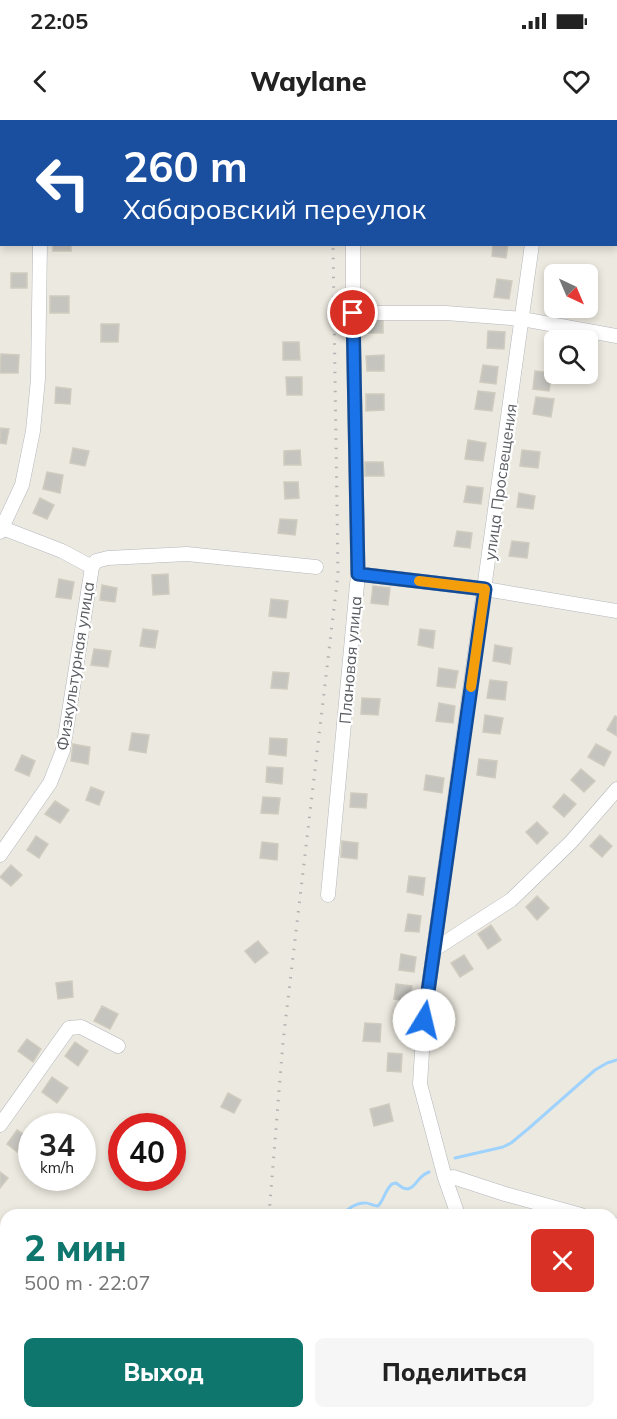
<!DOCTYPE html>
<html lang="ru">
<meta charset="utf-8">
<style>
body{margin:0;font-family:Mulish,sans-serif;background:#f6f6f6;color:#222;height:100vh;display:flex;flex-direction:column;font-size:22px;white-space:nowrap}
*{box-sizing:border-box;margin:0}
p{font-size:20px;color:#767676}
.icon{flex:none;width:33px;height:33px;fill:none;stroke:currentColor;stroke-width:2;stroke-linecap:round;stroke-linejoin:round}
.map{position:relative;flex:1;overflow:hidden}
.panel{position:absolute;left:0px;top:1089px;width:618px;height:210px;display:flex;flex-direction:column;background:#fff;border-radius:18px 18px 0 0;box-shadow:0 3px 9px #0003}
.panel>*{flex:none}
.top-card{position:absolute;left:0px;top:0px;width:618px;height:126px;box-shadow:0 3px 9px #0003;background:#1a4fa0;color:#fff;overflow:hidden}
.needle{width:39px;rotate:136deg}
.fabs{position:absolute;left:544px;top:144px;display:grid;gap:12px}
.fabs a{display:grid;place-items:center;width:54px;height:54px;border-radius:9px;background:#fff;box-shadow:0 3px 9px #0003;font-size:30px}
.speed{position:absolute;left:18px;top:993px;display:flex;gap:12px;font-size:30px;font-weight:700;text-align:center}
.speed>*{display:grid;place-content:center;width:78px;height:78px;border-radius:50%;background:#fff;box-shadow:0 3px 9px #0003;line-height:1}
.speed small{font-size:15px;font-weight:400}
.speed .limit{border:9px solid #d22;background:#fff;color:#111}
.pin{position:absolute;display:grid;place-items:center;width:51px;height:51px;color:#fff;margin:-26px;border:3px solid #fff;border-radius:50%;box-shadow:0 2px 6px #0007}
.me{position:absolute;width:66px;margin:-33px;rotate:9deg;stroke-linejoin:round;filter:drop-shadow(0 0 4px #0008)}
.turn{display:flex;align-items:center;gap:21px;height:126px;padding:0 24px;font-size:27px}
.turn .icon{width:78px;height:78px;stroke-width:2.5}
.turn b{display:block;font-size:42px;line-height:51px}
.round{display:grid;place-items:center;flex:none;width:63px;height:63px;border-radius:9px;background:#f6f6f6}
.summary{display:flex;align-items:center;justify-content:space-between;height:102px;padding:0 24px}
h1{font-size:36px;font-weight:800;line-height:45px;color:#0f766e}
.primary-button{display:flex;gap:12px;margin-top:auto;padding:12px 24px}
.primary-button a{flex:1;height:69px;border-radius:9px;background:#0f766e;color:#fff;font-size:24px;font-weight:800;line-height:69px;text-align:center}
.primary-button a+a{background:#f6f6f6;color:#222}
.status{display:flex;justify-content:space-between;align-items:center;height:42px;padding:0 30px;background:#fff;direction:ltr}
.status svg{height:16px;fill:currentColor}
header{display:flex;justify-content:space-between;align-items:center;height:78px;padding:0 24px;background:#fff;font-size:27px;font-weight:800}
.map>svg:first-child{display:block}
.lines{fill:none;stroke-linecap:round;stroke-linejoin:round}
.stream{stroke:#9fd3fd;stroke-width:3}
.building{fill:#c6c4be;stroke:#d0cbbf;stroke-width:1.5}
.minor-casing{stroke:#b3b6bb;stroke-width:15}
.minor{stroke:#fff;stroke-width:14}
.rail{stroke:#b1b2b2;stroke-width:3;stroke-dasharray:1.5 8;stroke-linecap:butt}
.route-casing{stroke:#114b97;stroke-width:15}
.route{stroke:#1a73e8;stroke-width:10}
.slow{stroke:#f59e0b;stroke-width:10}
.labels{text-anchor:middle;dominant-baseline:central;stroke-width:4.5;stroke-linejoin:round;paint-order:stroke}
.street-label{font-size:16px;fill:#595c61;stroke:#fff}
</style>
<div class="status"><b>22:05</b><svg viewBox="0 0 49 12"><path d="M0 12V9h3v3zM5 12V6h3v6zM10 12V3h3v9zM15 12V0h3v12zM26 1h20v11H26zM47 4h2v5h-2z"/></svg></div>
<header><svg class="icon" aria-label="back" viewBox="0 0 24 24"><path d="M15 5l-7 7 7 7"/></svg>Waylane<svg class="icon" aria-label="heart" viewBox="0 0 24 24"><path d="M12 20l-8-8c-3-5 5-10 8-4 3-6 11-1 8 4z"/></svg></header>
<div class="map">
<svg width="617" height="1299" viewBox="0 0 617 1299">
<rect width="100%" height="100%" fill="#ece9e0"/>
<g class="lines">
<path class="stream" d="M455,1038L503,1027L511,1023L528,1009L595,950L607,943L617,940
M342,1095C347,1089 356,1083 364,1083C368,1082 373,1086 378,1086C384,1080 385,1070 392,1064L396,1063L403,1068L408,1069C418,1066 416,1057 429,1052
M158,1299L161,1293"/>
</g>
<path class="building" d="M53,124H71V131H53Z
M493,124H508L506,138L492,136Z
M552,150L569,152V154H555V170L550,169Z
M11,153H27V168H11Z
M497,159L512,161L509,179L494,177Z
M50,176H69V193H50Z
M366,198H383V213H366Z
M101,204H119L118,222H101Z
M488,211L505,212L504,229L487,228Z
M283,222H299L300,240H283Z
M551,225H555V242L548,241Z
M1,234L19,235L18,253H0Z
M384,235V251H367L366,236Z
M483,245L498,247L496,264L480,262Z
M535,251L552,253L549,271L533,269Z
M286,257H302V275H287Z
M56,267L71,269L70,284L55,283Z
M478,271L495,273L492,291L475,289Z
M366,274H384V290L366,291Z
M536,277L554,279L551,297L533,294Z
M0,308L9,309L6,324L0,323Z
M468,320L486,323L483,341L465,339Z
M73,328L89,331L85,346L70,343Z
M300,330L301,345H284V331Z
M522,330L540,332L538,348L520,346Z
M365,342H383L384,356H365Z
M47,352L63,355L60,373L43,369Z
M284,362H298L299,378L285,379Z
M467,366L483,368L481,384L464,382Z
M519,373L535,376L533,389L517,387Z
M40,378L54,385L47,399L33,393Z
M280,399L297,400L295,415L278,413Z
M457,411L472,413L470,428L454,426Z
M512,421L529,423L527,438L509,436Z
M168,454L169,474L153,475L152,455Z
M59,459L74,462L71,479L56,477Z
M102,465L117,468L115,482L100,480Z
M373,466L390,468L388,485L371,483Z
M271,479L288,481L286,498L269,496Z
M143,509L158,511L155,528L140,526Z
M420,509L435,511L433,528L418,525Z
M495,525L512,528L510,544L493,541Z
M94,529L111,531L108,547L91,545Z
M439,548L458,551L455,568L437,566Z
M273,552L289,553L287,569L271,568Z
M490,560L507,562L505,580L487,578Z
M362,578L380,579L378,595L361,594Z
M439,583L455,586L453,603L436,601Z
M485,595L503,598L500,614L483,612Z
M615,596L617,597V616L607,610Z
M132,613L149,615L146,633L129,630Z
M270,618L287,619L286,636L269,634Z
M73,624L90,627L88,644L71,641Z
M596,624L611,632L604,646L588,637Z
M22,635L35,641L29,656L15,650Z
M479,639L497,641L495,658L477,655Z
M267,647L283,648L282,664L266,662Z
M581,649L595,661L584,672L571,660Z
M426,655L444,658L442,673L424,670Z
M91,667L104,672L99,685L86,680Z
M351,673L367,674L366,688L350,687Z
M564,674L576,684L564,697L553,687Z
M263,677L280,678L278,694L261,693Z
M55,681L69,690L60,703L45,694Z
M537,702L548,713L537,724L526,712Z
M600,715L612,726L602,737L590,726Z
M36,716L48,724L39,738L27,730Z
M342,721L358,723L357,739L341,737Z
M262,722L278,724L277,740L260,738Z
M11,745L22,755L11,766L0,757Z
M409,756L425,758L423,775L407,772Z
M537,776L549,788L537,800L526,787Z
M408,794L421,796L419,812L405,811Z
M491,805L501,820L488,829L478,814Z
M258,821L268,833L255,843L245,831Z
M401,834L416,837L414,852L399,850Z
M464,835L473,849L460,857L451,843Z
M72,861L73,877L58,879L56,863Z
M396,864L412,866L410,881L394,879Z
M102,886L118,894L110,909L94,901Z
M365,903L381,904L380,922L363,921Z
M27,919L41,929L33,942L18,931Z
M75,922L88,931L78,946L65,936Z
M388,933L402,934L401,952L387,951Z
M52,957L68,968L57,983L42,972Z
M228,973L241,980L234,993L221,987Z
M389,984L393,1001L374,1006L370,989Z
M17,1010L31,1019L20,1034L7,1024Z
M0,1052L8,1058L0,1068Z"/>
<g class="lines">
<g class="minor-casing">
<path id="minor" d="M508,0V2
M42,2V0
M355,2V0
M549,2L550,0
M353,193H446L522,199L617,216
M0,407L62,431L92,447L96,441L108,438L187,434L316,447
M0,412L22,365L33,311L38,259L40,124
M358,454L485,469L617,491
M0,735L50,663L63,630L92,447
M328,775L358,454L353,193V124
M435,829L511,780L571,722L617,669
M0,1005L69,908L81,907L118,926
M453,1057L505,1074L581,1095
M458,1095L445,1058L420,964L424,900L532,124
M612,1104L617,1105
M6,1293L14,1299
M529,1293L531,1299"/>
</g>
<use href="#minor" class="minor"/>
<path class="rail" d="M331,0V2
M269,1095L283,922L338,454L333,124
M239,1299V1293"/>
</g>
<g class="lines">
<g class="route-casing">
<path id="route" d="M353,193L358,454L485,469L424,900"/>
</g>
<use href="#route" class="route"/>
<path class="slow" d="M419,461L485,469L471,567"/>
</g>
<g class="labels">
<g class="street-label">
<text transform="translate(500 362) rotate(-82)">улица Просвещения</text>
<text transform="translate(350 540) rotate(-85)">Плановая улица</text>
<text transform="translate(75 546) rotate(-81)">Физкультурная улица</text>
</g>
</g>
</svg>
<div class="fabs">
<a><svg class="needle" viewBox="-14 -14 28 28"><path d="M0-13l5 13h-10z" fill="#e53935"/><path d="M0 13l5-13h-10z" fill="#767676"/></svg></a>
<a><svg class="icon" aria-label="search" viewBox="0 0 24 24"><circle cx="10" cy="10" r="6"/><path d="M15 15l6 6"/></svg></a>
</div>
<div class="speed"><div>34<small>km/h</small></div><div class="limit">40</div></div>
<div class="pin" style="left:353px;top:193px;background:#d93025"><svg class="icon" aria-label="arrive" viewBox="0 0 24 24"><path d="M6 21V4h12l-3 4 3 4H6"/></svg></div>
<svg class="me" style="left:424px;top:900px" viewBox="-20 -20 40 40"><circle r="19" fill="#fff"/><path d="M0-13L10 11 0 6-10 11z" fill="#1a73e8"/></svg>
<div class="top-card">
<div class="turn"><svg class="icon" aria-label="left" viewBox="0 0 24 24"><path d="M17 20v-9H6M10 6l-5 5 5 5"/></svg><div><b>260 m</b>Хабаровский переулок</div></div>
</div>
<section class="panel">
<div class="summary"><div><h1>2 мин</h1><p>500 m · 22:07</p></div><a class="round" style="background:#d93025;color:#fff"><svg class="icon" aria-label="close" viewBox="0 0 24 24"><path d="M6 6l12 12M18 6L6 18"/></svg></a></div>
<div class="primary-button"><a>Выход</a><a>Поделиться</a></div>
</section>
</div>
